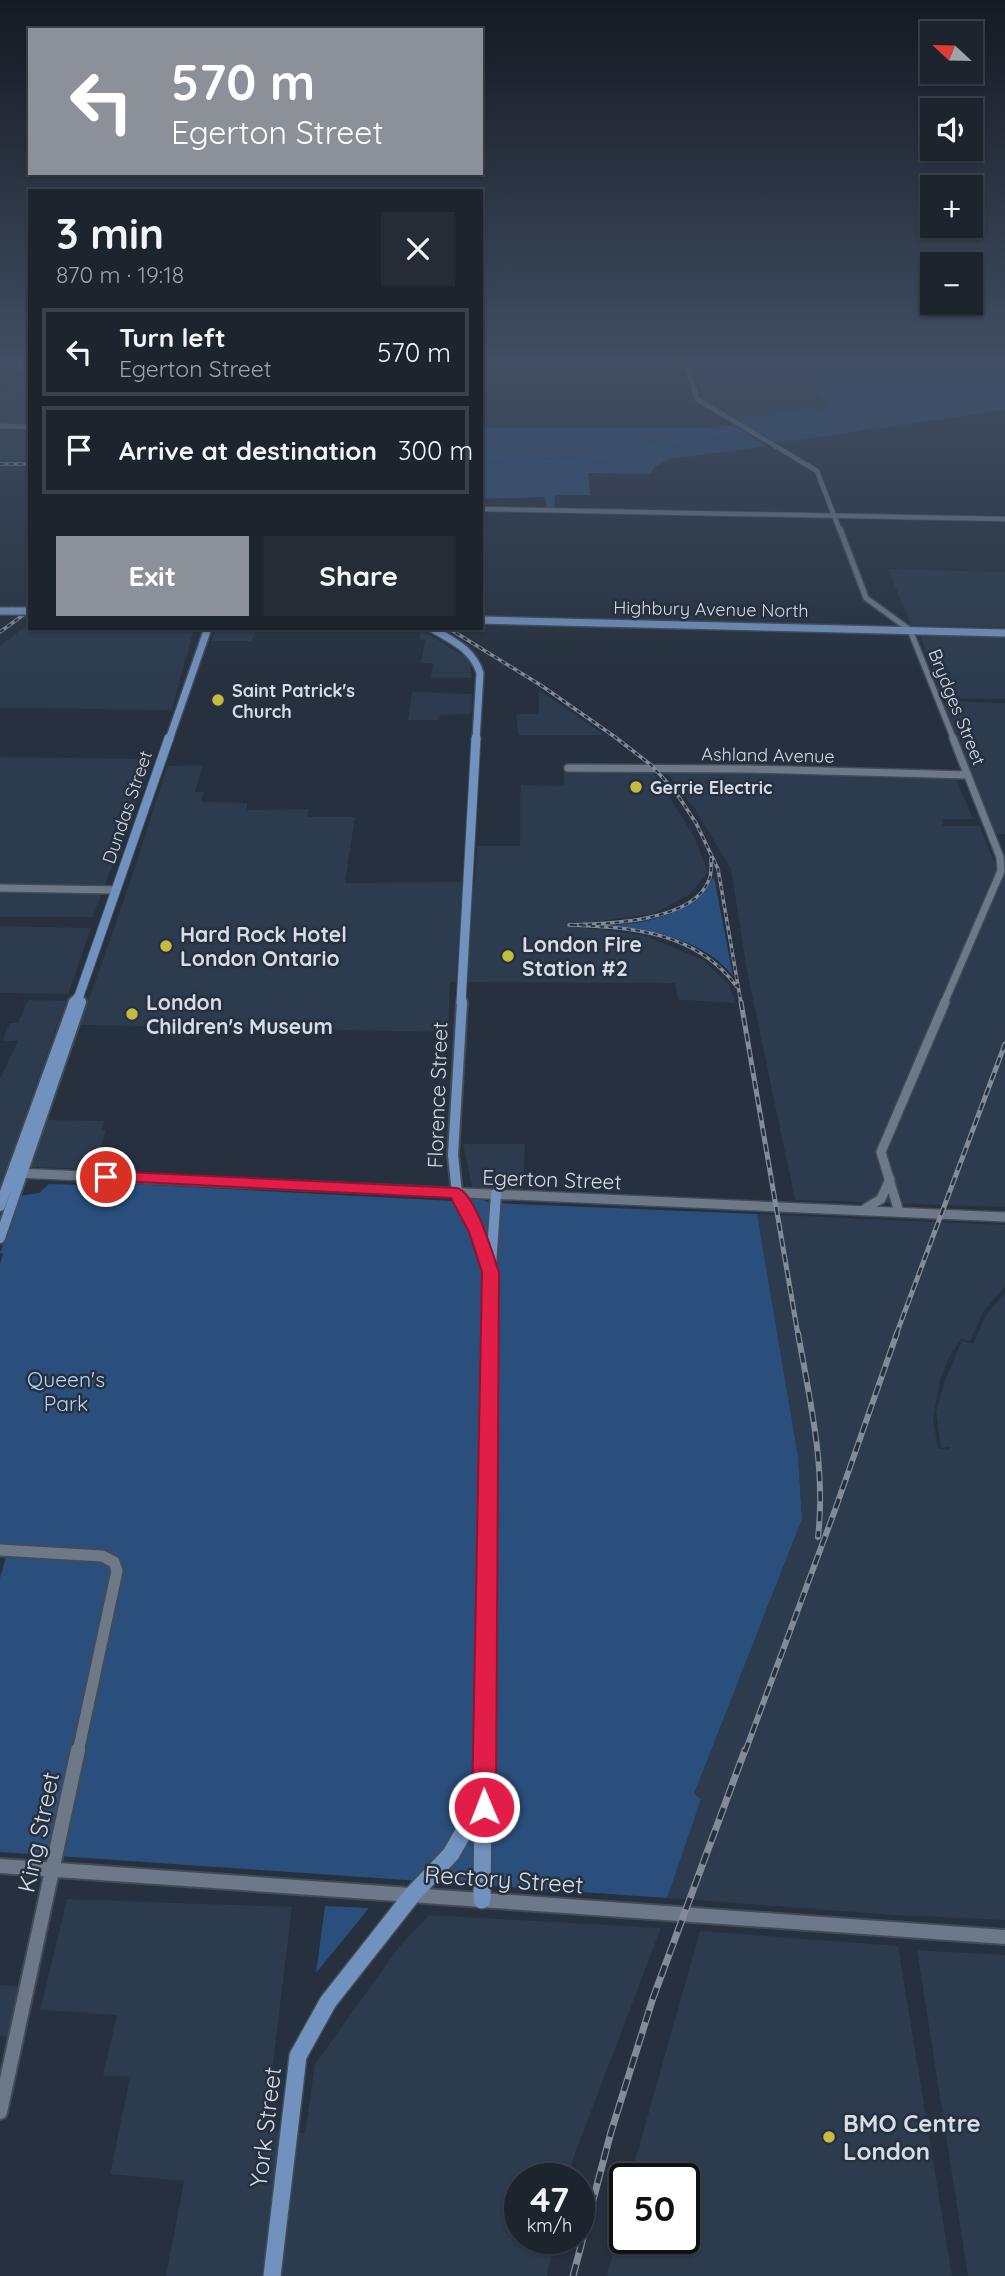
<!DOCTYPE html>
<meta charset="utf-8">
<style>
body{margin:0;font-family:Quicksand,sans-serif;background:#252c36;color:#f1f3f6;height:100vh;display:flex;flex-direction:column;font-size:26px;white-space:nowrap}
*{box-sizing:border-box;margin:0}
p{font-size:23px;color:#a0a4aa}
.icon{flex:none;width:38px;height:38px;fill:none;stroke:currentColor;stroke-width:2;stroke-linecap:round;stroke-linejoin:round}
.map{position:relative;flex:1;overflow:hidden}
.drawer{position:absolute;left:28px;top:189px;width:455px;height:441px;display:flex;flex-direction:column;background:#1c242e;border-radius:0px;box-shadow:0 2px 5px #0004,0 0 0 2px #3a414a}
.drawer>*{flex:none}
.top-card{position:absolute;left:28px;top:28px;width:455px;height:147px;border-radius:0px;box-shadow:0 2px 5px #0004,0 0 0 2px #3a414a;background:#8c9099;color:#fff;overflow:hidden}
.needle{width:46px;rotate:292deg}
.tools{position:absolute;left:920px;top:21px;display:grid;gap:14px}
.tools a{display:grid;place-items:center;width:63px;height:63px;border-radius:0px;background:#1c242e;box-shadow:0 2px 5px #0004,0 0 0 2px #3a414a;font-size:35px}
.speed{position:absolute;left:504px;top:2163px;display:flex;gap:14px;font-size:35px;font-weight:700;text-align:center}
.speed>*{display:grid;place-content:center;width:91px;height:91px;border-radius:50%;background:#1c242e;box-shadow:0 2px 5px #0004,0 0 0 2px #3a414a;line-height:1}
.speed small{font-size:18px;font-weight:400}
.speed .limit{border:4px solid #111;border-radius:10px;background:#fff;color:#111}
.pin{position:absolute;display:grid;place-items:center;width:60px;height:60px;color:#fff;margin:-30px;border:4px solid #fff;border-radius:50%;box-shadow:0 2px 7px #0007}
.me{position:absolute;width:77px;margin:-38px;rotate:359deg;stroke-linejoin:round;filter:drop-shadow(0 0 5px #0008)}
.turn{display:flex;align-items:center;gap:24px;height:147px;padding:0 28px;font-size:32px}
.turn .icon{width:91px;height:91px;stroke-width:2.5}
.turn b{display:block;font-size:49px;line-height:60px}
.round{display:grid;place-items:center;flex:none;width:74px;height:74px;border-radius:0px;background:#252c36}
.overview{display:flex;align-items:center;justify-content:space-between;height:119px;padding:0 28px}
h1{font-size:42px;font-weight:800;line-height:52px}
.button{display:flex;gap:14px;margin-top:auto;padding:14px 28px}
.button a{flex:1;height:80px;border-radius:0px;background:#8c9099;color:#fff;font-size:28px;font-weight:800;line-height:80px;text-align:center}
.button a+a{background:#252c36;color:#f1f3f6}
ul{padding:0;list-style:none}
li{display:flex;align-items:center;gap:21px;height:88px;margin:0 14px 10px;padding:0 14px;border:4px solid #3a414a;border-radius:0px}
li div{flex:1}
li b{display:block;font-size:26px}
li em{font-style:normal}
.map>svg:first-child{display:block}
.built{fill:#2c3b4d}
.green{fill:#2b4f7c}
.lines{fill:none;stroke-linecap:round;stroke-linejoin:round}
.stream{stroke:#1e589d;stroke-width:2}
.minor-far5-casing{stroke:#424b56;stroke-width:6}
.minor-far4-casing{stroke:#424b56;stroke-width:8}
.minor-far3-casing{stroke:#424b56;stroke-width:10}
.minor-far2-casing{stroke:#424b56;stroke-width:12}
.minor-far1-casing{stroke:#424b56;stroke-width:15}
.minor-casing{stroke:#424b56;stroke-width:18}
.major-far4-casing{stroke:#424b56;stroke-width:10}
.major-far3-casing{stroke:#424b56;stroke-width:11}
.major-far2-casing{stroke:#424b56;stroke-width:14}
.major-far1-casing{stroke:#424b56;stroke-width:17}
.major-casing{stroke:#424b56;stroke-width:20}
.minor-far5{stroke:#6d7989;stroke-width:4.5}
.minor-far4{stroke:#6d7989;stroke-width:5}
.minor-far3{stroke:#6d7989;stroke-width:7}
.minor-far2{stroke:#6d7989;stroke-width:9}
.minor-far1{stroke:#6d7989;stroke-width:11}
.minor{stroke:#6d7989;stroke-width:14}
.major-far4{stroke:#7192be;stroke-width:7}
.major-far3{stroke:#7192be;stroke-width:9}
.major-far2{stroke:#7192be;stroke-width:10}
.major-far1{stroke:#7192be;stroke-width:13}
.major{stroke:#7192be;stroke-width:17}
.rail-far3-casing{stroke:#838b97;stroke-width:3.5}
.rail-far2-casing{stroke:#838b97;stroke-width:5}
.rail-far1-casing{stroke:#838b97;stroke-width:6}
.rail-casing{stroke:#838b97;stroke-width:7}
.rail-far3{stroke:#26303e;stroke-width:2;stroke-dasharray:4.5;stroke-linecap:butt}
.rail-far2{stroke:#26303e;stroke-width:2.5;stroke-dasharray:8;stroke-linecap:butt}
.rail-far1{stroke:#26303e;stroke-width:3.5;stroke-dasharray:10;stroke-linecap:butt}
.rail{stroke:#26303e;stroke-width:4.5;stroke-dasharray:12;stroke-linecap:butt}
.major-bridge-casing{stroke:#424b56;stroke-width:10;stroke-linecap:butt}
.major-bridge{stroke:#7192be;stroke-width:7}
.route{fill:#e11d48;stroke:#92132f;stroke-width:2}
.poi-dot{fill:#c5bc3d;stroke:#26303e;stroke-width:2.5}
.labels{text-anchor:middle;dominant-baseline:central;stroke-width:5;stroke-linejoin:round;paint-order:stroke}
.far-street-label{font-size:18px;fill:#d6dde6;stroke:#26303e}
.far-poi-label{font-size:18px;font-weight:bold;fill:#d6dde6;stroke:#26303e;text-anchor:start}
.poi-label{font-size:21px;font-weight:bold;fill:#d6dde6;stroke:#26303e;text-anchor:start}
.street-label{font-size:21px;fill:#d6dde6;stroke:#26303e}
.park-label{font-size:21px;fill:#b7d5fb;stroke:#26303e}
.near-street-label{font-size:24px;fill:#d6dde6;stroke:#26303e}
.near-poi-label{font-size:24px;font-weight:bold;fill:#d6dde6;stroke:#26303e;text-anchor:start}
</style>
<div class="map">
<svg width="1005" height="2276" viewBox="0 0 1005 2276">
<rect width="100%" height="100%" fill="#26303e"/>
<path class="built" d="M697,370L809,371L827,408L733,417L702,398Z
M30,377V463H0V392H5L18,378Z
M888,569L1005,572V627L911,625Z
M30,623V628H194L172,710L0,708V646Z
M217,628H295L294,631H256L252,641H211Z
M420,629L470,660L472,678H431L433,663H421L425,640L420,639Z
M920,634L1005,636V699L948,698L940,694Z
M539,690L605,735H518L516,714H539Z
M412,692L472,694L471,714L441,715L439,720H408Z
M949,701L1005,703V834H996L943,704Z
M0,757L153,759L93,917H0Z
M203,765L195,792H204L201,802L247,803V810L309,809L307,817H355L345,883L475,882L477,846H520L521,785L564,786V770L653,772L693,834L708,872L690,894L653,914L585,923V928L643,935L703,960L729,985L736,1003L678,1000L675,983L450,982L448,1032L80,1025L136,865L167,766Z
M665,771L956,779L973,819H942L943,826H980L994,862L1005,863V1207L795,1200L747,971L731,869L695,809Z
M0,926L91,928L68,994L0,993Z
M28,1000L66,1001L0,1185V1079L18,1041H2L10,1023H18Z
M43,1120L104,1121L101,1131H106L92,1169L30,1167Z
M463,1144H525L523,1191L472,1187Z
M757,1214L1005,1225V1286L983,1312L970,1341L961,1339L950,1356L941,1377L933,1418L938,1448L950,1450L949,1447L941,1448L936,1412L945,1380L962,1341L973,1344L986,1315L1005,1293V1920L895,1915L667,1898L694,1794L802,1519L798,1456Z
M67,1899L292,1907L265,2129L305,2133L315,2064L399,1947L429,1915L661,1928L573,2159L569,2179H520V2238H555L547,2276H166L184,2181L110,2174L130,2077L103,2076L117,2015L40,2010Z
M700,1931L898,1946L952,2276H607L625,2203V2238H684V2179H630Z
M917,1950L1005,1955V2276H968Z
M0,1985L20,1987L9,2037L0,2036Z"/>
<path class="green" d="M694,364H848L852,373L1005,374V410L777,443L733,417L827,408L809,371L697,370Z
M733,425L767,446L669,459L653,468L651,474L588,473L590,495H555L554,509H547L545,497L481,499V428H710Z
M714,877L733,976C706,941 654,930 611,925C652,924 692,912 714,877Z
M93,1182L472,1202L471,1199L478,1198L490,1203L757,1214L798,1456L802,1519L694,1794L701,1799L667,1898L0,1852V1578L9,1546L0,1544V1264L3,1254L0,1253L20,1196L39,1193L49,1184L83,1185Z
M325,1906L369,1908L316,1973Z"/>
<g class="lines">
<path class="stream" d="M797,365L902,398L914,409
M481,457L572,463L721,432L911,410L1005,405"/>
<g class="minor-far5-casing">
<path id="minor-far5" d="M687,364L697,399L817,471L840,531
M0,426L30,427
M481,509L1005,519"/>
</g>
<g class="minor-far4-casing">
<path id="minor-far4" d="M840,529L866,598L910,630L954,740"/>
</g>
<g class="minor-far3-casing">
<path id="minor-far3" d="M568,768L749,769L968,775
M0,888L115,890
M944,1003L1001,871L1000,857L953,738"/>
</g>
<g class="minor-far2-casing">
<path id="minor-far2" d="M17,1173L1005,1217
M866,1208L881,1199L890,1179
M899,1212L881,1152L945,1002"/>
</g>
<g class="minor-far1-casing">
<path id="minor-far1" d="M0,1550L102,1556L114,1562L117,1571L78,1752"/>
</g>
<g class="minor-casing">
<path id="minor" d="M0,1866L1005,1937
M0,2112L78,1750"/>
</g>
<g class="major-far4-casing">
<path id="major-far4" d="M0,611H13
M481,620L1005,633
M431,628C451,640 473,649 480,673L476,740
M169,740L208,628"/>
</g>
<g class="major-far3-casing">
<path id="major-far3" d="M73,1003L79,996L169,738
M461,1003L476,738"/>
</g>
<g class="major-far2-casing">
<path id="major-far2" d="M462,1002L453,1155L457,1193L477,1232L491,1272L490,1335
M0,1206L74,1002
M0,1238L81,1002
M491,1266L496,1194"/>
</g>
<g class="major-far1-casing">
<path id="major-far1" d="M484,1752L490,1333"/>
</g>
<g class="major-casing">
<path id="major" d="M482,1900L483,1793
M272,2276L298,2056L328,2002L413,1894L451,1854L471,1819L483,1784L484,1750"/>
</g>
<use href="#minor-far5" class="minor-far5"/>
<use href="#minor-far4" class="minor-far4"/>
<use href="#minor-far3" class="minor-far3"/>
<use href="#minor-far2" class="minor-far2"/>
<use href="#minor-far1" class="minor-far1"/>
<use href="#minor" class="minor"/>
<use href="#major-far4" class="major-far4"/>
<use href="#major-far3" class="major-far3"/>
<use href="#major-far2" class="major-far2"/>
<use href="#major-far1" class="major-far1"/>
<use href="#major" class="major"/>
<g class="rail-far3-casing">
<path id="rail-far3" d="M16,364L30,373
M0,464H30
M448,628L542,686L615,737L651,765L675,791L696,823L718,869L741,1003
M0,632L30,610
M711,858C711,865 712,874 709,880C693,922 607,924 569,925C632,927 697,932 737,987"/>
</g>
<g class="rail-far2-casing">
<path id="rail-far2" d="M741,1002L798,1335
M896,1335L1005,1044"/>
</g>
<g class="rail-far1-casing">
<path id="rail-far1" d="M798,1333C810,1401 826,1468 818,1537
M745,1752L835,1510L897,1333"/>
</g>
<g class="rail-casing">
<path id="rail" d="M573,2276L611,2132L653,1998L745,1750"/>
</g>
<use href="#rail-far3" class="rail-far3"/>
<use href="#rail-far2" class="rail-far2"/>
<use href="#rail-far1" class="rail-far1"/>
<use href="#rail" class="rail"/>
<g class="major-bridge-casing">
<path id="major-bridge" d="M13,611H30"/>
</g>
<use href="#major-bridge" class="major-bridge"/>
</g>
<linearGradient id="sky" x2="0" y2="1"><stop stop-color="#151a22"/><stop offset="0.53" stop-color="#414e63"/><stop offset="1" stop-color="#414e63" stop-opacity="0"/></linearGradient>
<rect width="1005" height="683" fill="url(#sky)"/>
<path class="route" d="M106,1171L457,1188C475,1192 493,1255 499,1272L496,1807L492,1814L484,1818L476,1814L472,1807L482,1272L469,1232L451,1198L100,1180L98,1177Z"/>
<g class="poi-dot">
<circle cx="218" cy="700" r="7"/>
<circle cx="636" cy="787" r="7"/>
<circle cx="166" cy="946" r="7"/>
<circle cx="508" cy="956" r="7"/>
<circle cx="132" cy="1014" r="7"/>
<circle cx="829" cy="2137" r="7"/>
</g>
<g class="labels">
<g class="far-street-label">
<text transform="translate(711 609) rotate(1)">Highbury Avenue North</text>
<text transform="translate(957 707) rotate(68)">Brydges Street</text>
<text transform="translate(768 755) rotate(1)">Ashland Avenue</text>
<text transform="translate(127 807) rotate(-71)">Dundas Street</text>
</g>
<g class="far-poi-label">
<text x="232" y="690">Saint Patrick's<tspan x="232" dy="21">Church</tspan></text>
<text x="650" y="787">Gerrie Electric</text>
</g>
<g class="poi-label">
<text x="180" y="934">Hard Rock Hotel<tspan x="180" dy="24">London Ontario</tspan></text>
<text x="522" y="944">London Fire<tspan x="522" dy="24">Station #2</tspan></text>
<text x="146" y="1002">London<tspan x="146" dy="24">Children's Museum</tspan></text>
</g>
<g class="street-label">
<text transform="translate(437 1095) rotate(-88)">Florence Street</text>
<text transform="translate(552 1179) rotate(2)">Egerton Street</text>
</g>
<g class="park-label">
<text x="66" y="1379">Queen's<tspan x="66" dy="24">Park</tspan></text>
</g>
<g class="near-street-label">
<text transform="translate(38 1832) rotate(-78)">King Street</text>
<text transform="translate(504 1879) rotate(4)">Rectory Street</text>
<text transform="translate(265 2127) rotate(-83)">York Street</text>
</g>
<g class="near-poi-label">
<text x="843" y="2123">BMO Centre<tspan x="843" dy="28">London</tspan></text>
</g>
</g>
</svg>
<div class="tools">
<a><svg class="needle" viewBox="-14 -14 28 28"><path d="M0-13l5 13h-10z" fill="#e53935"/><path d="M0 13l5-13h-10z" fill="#a0a4aa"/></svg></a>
<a><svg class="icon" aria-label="sound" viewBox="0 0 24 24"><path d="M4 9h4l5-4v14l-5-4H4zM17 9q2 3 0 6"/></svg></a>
<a>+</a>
<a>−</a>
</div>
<div class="speed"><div>47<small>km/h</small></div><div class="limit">50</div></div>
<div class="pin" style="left:106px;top:1177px;background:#d93025"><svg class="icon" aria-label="arrive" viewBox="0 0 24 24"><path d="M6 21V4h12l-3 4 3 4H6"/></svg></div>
<svg class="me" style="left:484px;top:1807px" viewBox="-20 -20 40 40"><circle r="17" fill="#e11d48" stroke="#fff" stroke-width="3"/><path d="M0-11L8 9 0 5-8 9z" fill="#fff"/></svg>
<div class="top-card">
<div class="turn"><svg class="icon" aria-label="left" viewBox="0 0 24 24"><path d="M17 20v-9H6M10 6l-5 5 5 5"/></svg><div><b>570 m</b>Egerton Street</div></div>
</div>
<section class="drawer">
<div class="overview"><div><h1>3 min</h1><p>870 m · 19:18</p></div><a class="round"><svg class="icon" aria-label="close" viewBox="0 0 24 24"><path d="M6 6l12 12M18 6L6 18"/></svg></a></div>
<ul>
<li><svg class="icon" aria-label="left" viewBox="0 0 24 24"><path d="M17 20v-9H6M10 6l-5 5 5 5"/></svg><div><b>Turn left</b><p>Egerton Street</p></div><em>570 m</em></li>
<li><svg class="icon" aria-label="arrive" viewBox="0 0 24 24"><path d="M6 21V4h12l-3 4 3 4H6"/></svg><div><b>Arrive at destination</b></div><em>300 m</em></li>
</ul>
<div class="button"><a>Exit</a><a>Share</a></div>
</section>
</div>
